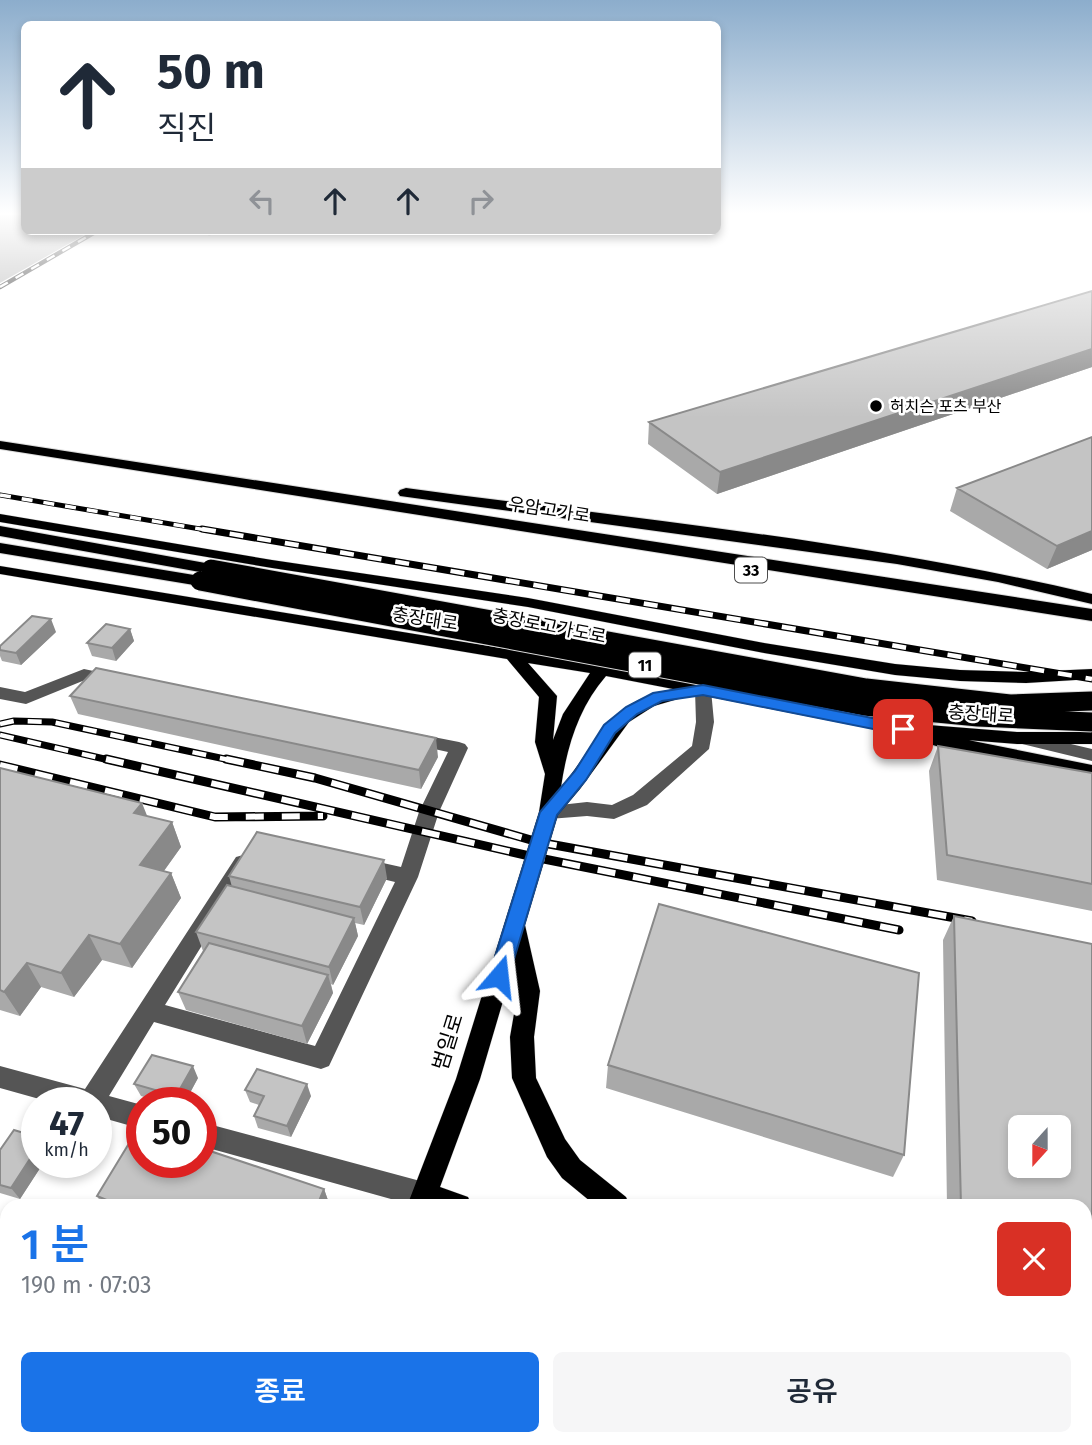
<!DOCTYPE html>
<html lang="ko">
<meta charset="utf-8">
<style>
body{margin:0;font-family:"Fira Sans","Noto Sans KR",sans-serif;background:#f6f6f7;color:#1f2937;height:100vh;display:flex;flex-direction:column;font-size:26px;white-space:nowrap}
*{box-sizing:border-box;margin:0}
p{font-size:23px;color:#747a83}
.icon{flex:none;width:38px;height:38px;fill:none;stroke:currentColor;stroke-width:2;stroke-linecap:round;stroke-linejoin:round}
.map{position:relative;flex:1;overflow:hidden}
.drawer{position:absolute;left:0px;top:1199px;width:1092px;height:247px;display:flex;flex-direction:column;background:#fff;border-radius:21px 21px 0 0;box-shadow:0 4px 10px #0003}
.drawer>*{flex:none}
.banner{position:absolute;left:21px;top:21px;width:700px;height:214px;border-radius:10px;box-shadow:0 4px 10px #0003;background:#fff;color:#1f2937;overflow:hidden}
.needle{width:46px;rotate:201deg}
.fabs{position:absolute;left:1008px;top:1115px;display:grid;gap:14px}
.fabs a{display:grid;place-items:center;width:63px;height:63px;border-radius:10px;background:#fff;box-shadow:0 4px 10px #0003;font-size:35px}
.speed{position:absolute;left:21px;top:1087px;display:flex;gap:14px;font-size:35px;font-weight:700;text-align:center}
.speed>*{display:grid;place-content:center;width:91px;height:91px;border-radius:50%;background:#fff;box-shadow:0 4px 10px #0003;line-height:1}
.speed small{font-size:18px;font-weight:400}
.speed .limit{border:10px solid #d22;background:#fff;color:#111}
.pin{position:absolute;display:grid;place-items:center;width:60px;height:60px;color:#fff;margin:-30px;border-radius:14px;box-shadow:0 4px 10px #0006}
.me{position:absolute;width:77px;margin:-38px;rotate:17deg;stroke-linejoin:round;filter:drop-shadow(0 0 5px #0008)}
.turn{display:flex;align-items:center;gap:24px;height:147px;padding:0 21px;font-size:32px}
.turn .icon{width:91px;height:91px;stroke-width:2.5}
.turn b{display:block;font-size:49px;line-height:60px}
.lanes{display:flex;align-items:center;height:66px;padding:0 21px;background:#0003;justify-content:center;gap:35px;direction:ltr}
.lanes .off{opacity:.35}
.round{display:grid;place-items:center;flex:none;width:74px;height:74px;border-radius:10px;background:#f6f6f7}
.headline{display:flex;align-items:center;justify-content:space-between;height:119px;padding:0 21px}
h1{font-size:42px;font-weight:600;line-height:52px;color:#1a73e8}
.button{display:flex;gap:14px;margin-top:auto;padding:14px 21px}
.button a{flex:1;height:80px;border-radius:10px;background:#1a73e8;color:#fff;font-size:28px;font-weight:600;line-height:80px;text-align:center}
.button a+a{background:#f6f6f7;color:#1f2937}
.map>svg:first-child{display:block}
.water{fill:#a3a3a3}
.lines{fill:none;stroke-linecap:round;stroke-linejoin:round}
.major-casing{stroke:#dbdbdb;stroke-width:1}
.highway-casing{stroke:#dbdbdb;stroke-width:2}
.minor{fill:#555;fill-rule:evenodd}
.major{fill:#000;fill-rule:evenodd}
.highway{fill:#000;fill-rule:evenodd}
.rail-far3-casing{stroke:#000;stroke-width:4.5}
.rail-far2-casing{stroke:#000;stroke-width:5}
.rail-far1-casing{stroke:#000;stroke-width:7}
.rail-casing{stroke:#000;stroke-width:9}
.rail-far3{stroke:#fff;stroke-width:2.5;stroke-dasharray:9;stroke-linecap:butt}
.rail-far2{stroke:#fff;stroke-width:3.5;stroke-dasharray:11;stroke-linecap:butt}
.rail-far1{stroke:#fff;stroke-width:4.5;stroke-dasharray:14;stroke-linecap:butt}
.rail{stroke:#fff;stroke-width:6;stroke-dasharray:18;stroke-linecap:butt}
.highway-bridge-casing{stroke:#dbdbdb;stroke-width:21;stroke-linecap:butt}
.highway-bridge{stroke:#000;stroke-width:19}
.wall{fill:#a9a9a9}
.shaded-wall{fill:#898989}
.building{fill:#c4c4c4;stroke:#898989;stroke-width:2;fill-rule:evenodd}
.route{fill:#1a73e8;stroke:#114b97;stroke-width:2}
.poi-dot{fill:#000;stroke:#fff;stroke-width:2.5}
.labels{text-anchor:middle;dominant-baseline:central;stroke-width:5;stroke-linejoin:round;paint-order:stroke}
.far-poi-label{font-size:16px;fill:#000;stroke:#fff;text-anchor:start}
.shield{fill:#fff;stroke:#4c4c4c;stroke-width:2}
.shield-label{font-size:16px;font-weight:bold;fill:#000}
.street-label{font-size:18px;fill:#000;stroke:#fff}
.near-street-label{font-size:21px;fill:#000;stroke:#fff}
</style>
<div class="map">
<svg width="1092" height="1445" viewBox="0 0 1092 1445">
<rect width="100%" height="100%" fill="#fff"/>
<path class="water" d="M0,215H24V231H91L0,283Z"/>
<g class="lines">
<g class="major-casing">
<path id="major" d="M0,514L272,560L528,598L764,643L895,664L960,670L1026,672L1092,669V679L1026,683L960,681L895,675L764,653L528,607L272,568L0,522Z
M0,566L598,664L607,659L613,660V667L903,723L1017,732H1092V744H1017L903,735L695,694L654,706L629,722L580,789L558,815L525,925L540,991L534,1037L536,1078L565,1139L580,1160L626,1197L630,1206H596L562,1178L547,1157L512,1078L510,1037L518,991L513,967L480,1079L440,1187L468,1197L472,1206H407L456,1079L539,812L545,774L535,742L539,697L507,659L0,574ZM528,663L590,673L563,714L553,740L557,696ZM606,676L673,689C605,702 600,741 561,787C567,746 579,707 606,676Z
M1085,1371L1092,1374V1404L1085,1401Z
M317,1438H347L345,1445H315Z
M378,1438H408L406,1445H376Z"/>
</g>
<g class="highway-casing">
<path id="highway" d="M0,441L1092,609V621L0,449Z
M406,488C635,519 867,541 1092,594V604L998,582L897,564L400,496L398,493L400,490Z
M0,526L211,564L220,569L211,574L0,536Z
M0,543L200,576L209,581L200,586L0,553Z
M903,722L973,741L1092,765V781L973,757L896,734L892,729L896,724Z"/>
</g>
<path class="minor" d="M84,669L117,676L119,680L111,685L85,680L26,704L0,699V687L25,692Z
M703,684L711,690L714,722L709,749L647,805L614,819L587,816L549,819L542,817L539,812L542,807L587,802L612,805L633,795L692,746L696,722L695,690Z
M1020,732L1092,749V761L1014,742L1011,738L1014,734Z
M413,733L459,742L465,744L468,748L439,812L418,877L329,1066L321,1069L154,1022L109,1096L142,1105V1129L96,1116V1102H50L0,1088V1066L85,1089L236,857L243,855L250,857L253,863L165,1005L315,1046L395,882L358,873L355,867L358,861L365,859L401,867L419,812L448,752L407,743L404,739L407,735Z
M201,1122L424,1182L433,1186L437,1195L433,1204L416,1206L201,1146Z
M697,1438H727L725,1445H695Z"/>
<use href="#major" class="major"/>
<use href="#highway" class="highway"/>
<g class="rail-far3-casing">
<path id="rail-far3" d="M209,233L222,231
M0,287L97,231"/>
</g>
<g class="rail-far2-casing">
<path id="rail-far2" d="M0,495L212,531"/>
</g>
<g class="rail-far1-casing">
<path id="rail-far1" d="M202,529L1092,679
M0,724L14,721L52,722L234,761
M0,735L113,761"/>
</g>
<g class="rail-casing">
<path id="rail" d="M106,759L534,857L899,930
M226,759L315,778L538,842L972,921
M0,765L215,817L323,816"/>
</g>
<use href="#rail-far3" class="rail-far3"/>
<use href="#rail-far2" class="rail-far2"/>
<use href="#rail-far1" class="rail-far1"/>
<use href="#rail" class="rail"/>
<g class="highway-bridge-casing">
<path id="highway-bridge" d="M211,569L866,688L1010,704L1092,701
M200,581L864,706L978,717L1092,722"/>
</g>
<use href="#highway-bridge" class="highway-bridge"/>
</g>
<path class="wall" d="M1092,291V367L717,494L648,444L649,422Z
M1092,437V550L1047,569L950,511L957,488Z
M130,629L134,641L116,661L92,656L87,643Z
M56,632L21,665L2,661L0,656V646Z
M70,696L438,757L421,789L78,714Z
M938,746L1092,773V911L937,880L929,771Z
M0,768L147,816L172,822L181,847L164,871L171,873L181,898L132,968L102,960L74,997L41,987L20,1016L0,1010Z
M229,876L387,878L364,925L355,923L358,936L333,985L331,984L333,993L307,1044L186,1010L178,992L203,951L196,932L232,887Z
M954,916L1092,944V1276L1085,1274V1206H947L943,940Z
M608,1065L904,1155L893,1177L606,1088Z
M198,1078L185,1102H163L141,1096L134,1084Z
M245,1090L311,1096L291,1137L258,1128L254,1116L259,1105L250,1102Z
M0,1150L37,1162H44L20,1199L0,1193Z
M324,1189L330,1206H103L97,1196Z
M772,1438H983V1445H771Z"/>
<path class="shaded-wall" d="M1092,349V367L717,494L720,472Z
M1092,531V550L1047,569L1057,546Z
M51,619L56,632L21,665L16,653Z
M130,629L134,641L116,661L112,648Z
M436,738L438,757L421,789L419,770Z
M142,803L152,828L134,813Z
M172,822L181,847L150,890L140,865Z
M384,860L387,878L364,925L360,907Z
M171,873L181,898L132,968L120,944Z
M354,918L358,936L333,985L329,967Z
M89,935L102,960L74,997L61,973Z
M27,963L41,987L20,1016L4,992Z
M328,975L333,993L307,1044L302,1026Z
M193,1066L198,1078L185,1102H179L176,1096Z
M307,1084L311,1096L291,1137L287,1126Z
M37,1148V1162H44L20,1199L11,1188Z
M324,1189L330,1206H317Z
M219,1438H229L226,1445H216Z
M614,1438H638L637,1445H604Z"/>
<path class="building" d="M1092,291V349L720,472L649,422Z
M1092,437V531L1057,546L957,488Z
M32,616L51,619L16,653L0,650V646Z
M106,624L130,629L112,648L87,643Z
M96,668L436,738L419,770L70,696Z
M938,746L1092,773V884L947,855Z
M0,768L142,803L134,813L172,822L140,865L171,873L120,944L89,935L61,973L27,963L4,992L0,990Z
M257,832L384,860L360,907L229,876Z
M227,885L354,918L329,967L196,932Z
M659,904L919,973L904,1155L608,1065Z
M954,916L1092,944V1251L1085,1249V1206H961ZM1020,1127H1059V1166H1020Z
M209,943L328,975L302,1026L178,992Z
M152,1055L193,1066L176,1096L134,1084Z
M257,1069L307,1084L287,1126L254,1116L264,1096L245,1090Z
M139,1127L142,1128V1162H201V1148L324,1189L317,1206H118L119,1205L97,1196Z
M14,1130L37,1137V1148L11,1188L0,1185V1150Z
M169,1438H219L216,1445H166Z
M451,1438H614L604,1445H449Z
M793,1438H983V1445H792Z"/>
<linearGradient id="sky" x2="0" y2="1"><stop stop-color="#8cadcc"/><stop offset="0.51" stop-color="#fff"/><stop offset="1" stop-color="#fff" stop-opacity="0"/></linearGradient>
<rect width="1092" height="418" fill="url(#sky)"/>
<path class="route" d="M703,685L903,724L911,729L903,735L703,695L662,701L637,714L615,733L586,780L557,815L509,976L506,982L499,984L492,982L489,976L540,812L575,771L604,725L626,707L653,693Z"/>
<circle class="poi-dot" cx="876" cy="406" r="7"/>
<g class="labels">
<g class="far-poi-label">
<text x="890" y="406">허치슨 포츠 부산</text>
</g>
<g class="shield">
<rect x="735" y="557.5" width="32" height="25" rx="5"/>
<rect x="629" y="652.5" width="32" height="25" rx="5"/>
</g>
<g class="shield-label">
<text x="751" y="570">33</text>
<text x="645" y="665">11</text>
</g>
<g class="street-label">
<text transform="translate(549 510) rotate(9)">우암고가로</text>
<text transform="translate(425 619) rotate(9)">충장대로</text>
<text transform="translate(549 626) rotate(11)">충장로고가도로</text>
<text transform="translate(981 714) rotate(4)">충장대로</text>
</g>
<g class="near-street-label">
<text transform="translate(448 1042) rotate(-73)">범일로</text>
</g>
</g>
</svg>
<div class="fabs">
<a><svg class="needle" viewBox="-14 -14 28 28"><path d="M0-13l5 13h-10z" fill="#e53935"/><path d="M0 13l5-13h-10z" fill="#747a83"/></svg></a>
</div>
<div class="speed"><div>47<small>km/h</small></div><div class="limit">50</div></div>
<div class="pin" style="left:903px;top:729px;background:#d93025"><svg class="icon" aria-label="arrive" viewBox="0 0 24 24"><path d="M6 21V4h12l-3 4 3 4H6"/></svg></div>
<svg class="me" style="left:499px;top:976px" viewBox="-20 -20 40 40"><path d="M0-17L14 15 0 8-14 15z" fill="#1a73e8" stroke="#fff" stroke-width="4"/></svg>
<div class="banner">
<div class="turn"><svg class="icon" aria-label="ahead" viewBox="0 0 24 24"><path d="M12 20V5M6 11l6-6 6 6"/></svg><div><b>50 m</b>직진</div></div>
<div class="lanes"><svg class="icon off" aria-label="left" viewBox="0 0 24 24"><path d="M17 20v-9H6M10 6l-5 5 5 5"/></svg><svg class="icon" aria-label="ahead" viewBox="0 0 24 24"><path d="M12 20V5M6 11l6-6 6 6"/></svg><svg class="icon" aria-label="ahead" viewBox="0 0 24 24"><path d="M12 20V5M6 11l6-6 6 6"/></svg><svg class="icon off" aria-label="right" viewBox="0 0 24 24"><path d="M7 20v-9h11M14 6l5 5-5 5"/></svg></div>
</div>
<section class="drawer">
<div class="headline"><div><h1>1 분</h1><p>190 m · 07:03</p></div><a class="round" style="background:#d93025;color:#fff"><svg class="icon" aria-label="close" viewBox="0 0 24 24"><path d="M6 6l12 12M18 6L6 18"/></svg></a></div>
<div class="button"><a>종료</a><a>공유</a></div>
</section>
</div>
